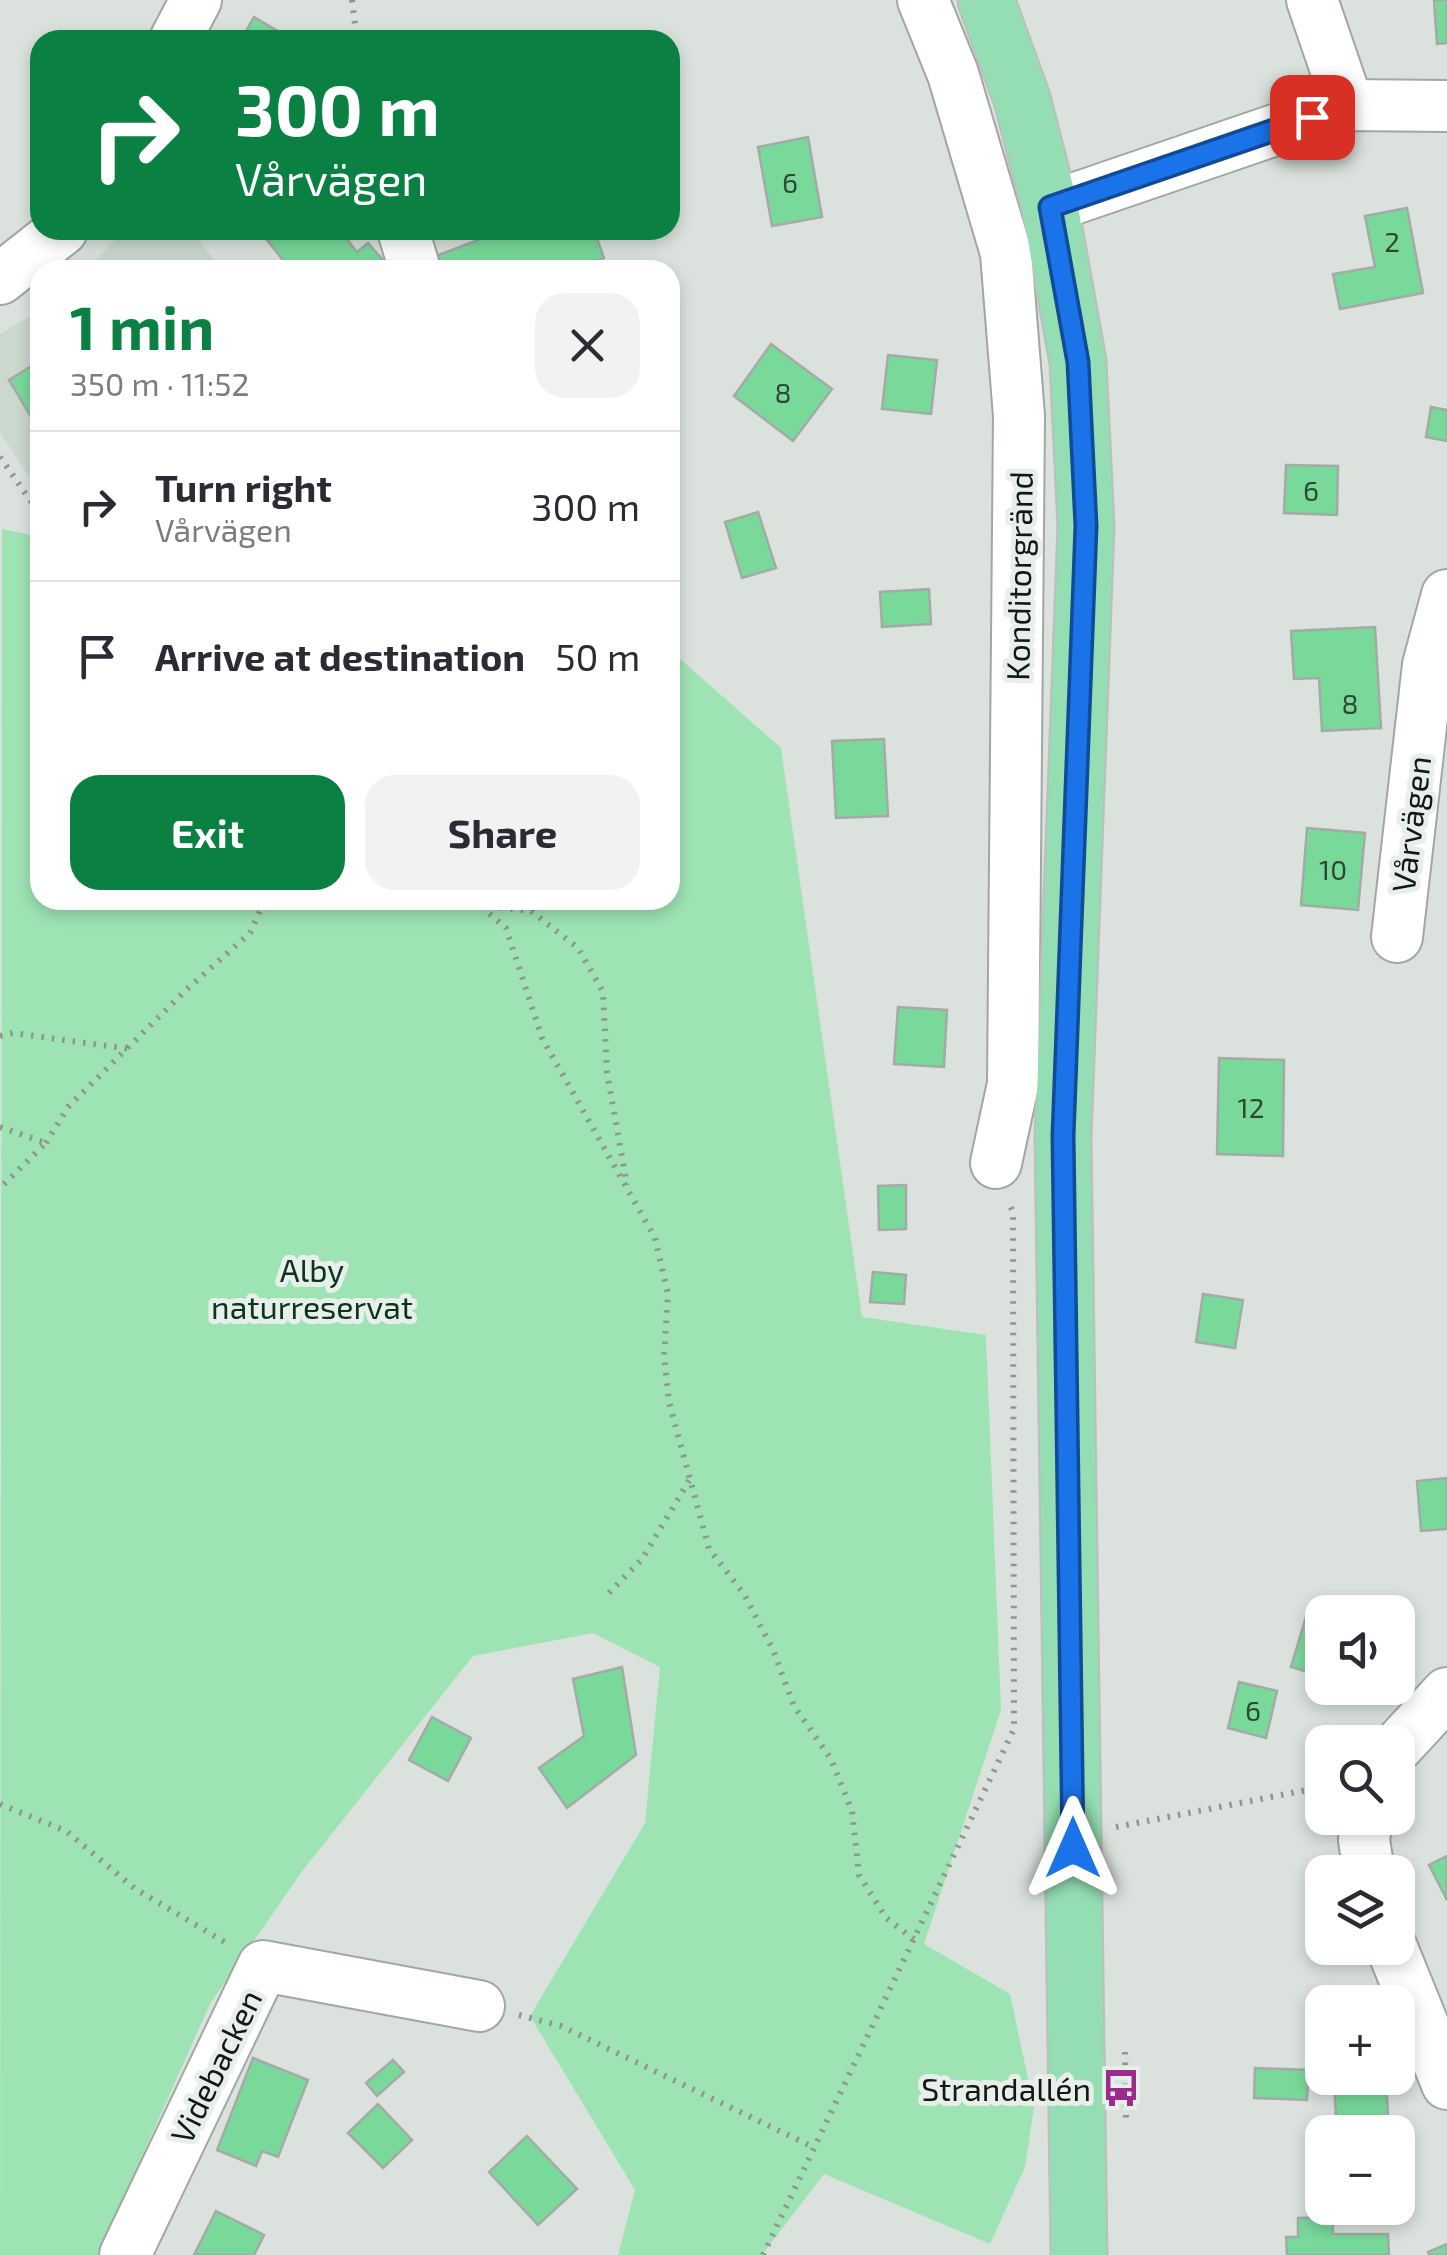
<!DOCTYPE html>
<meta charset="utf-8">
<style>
body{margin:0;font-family:"Exo 2",sans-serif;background:#f2f2f3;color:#2b2b33;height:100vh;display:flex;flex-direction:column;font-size:38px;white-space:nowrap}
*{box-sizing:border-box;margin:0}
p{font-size:32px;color:#7c7c81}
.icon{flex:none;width:55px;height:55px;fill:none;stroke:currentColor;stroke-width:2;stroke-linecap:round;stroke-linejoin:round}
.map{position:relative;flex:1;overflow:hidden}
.side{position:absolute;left:30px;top:260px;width:650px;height:650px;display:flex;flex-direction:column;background:#fff;border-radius:30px;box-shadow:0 5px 15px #0003}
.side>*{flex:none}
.top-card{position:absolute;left:30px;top:30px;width:650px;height:210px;border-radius:30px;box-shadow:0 5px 15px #0003;background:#0b8043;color:#fff;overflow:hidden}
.tools{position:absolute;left:1305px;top:1595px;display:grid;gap:20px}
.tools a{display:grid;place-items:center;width:110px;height:110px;border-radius:20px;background:#fff;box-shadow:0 5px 15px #0003;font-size:50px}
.pin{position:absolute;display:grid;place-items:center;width:85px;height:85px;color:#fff;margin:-42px;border-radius:20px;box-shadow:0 5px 15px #0006}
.me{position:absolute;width:110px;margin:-55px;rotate:0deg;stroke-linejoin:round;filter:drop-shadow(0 0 8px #0008)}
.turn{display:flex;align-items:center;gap:35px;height:210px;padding:0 40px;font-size:45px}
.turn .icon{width:130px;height:130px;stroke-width:2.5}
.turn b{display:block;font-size:70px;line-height:85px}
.round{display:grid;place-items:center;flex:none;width:105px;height:105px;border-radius:30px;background:#f2f2f3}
.head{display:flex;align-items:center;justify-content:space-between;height:170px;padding:0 40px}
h1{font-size:60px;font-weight:700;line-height:75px;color:#0b8043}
.action{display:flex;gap:20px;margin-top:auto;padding:20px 40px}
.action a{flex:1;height:115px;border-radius:30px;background:#0b8043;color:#fff;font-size:40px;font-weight:700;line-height:115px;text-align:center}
.action a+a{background:#f2f2f3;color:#2b2b33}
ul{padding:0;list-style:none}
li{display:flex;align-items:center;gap:30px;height:150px;padding:0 40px;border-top:2px solid #e1e1e2}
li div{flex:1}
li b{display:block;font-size:38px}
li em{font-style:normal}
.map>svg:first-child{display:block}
.built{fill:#cbd8ce}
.green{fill:#9ee3b4}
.building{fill:#79d99b;stroke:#a4aaa6;stroke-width:2.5}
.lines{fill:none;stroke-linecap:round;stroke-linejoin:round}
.minor-casing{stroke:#a1a7a2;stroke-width:54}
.major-casing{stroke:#bdbebd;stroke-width:59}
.path{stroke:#909591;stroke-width:6;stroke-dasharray:2.5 8;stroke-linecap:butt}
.minor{stroke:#fff;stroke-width:50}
.major{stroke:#95deb3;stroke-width:55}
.route-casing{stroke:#114b97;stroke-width:25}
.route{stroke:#1a73e8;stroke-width:18}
.labels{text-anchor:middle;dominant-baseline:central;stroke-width:10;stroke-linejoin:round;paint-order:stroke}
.number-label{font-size:28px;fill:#2e4836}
.street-label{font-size:32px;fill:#151715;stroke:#e8efea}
.park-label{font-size:32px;fill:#0a341c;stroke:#e8efea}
.poi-label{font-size:32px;fill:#151715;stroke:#e8efea;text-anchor:end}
</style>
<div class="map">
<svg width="1447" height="2255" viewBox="0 0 1447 2255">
<rect width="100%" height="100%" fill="#dbe2dd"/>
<path class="built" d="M125,230H191L222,270H85Z
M40,310V494L0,432V334Z"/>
<path class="green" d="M2,529L40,537V900H670V650L781,748L862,1317L986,1335L1001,1710L924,1944L1010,1994L1034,2107L1025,2167L990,2244L824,2174L762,2255H618L635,2190L530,2016L645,1823L660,1667L593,1633L473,1656L303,1870L210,2004L98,2255H0Z"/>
<path class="building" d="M1434,0H1447V43L1437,44Z
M254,17L281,33L277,40H241Z
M808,137L822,217L772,226L758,147Z
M1407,208L1423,293L1340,309L1333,274L1375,267L1365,216Z
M259,230H340L357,252L368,243L382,259L371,268L373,270H291Z
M504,230H594L604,258L573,270H428L439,264L436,256Z
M771,344L832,389L793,441L734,396Z
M888,355L937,360L931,414L882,409Z
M40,361V432L9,380Z
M1431,407L1447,410V441L1426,437Z
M1286,465L1338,466L1337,515L1284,513Z
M758,512L776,568L742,578L725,522Z
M929,589L931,624L882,627L880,592Z
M1375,627L1381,728L1322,731L1319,678L1294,679L1291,631Z
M884,739L888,816L836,818L832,741Z
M1307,828L1365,833L1358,910L1301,905Z
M898,1007L947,1010L944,1067L894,1064Z
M1219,1058L1284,1060L1283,1156L1217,1154Z
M906,1185V1229L879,1230L878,1186Z
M873,1272L906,1275L904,1304L870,1302Z
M1203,1294L1243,1300L1235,1348L1196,1342Z
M1447,1478V1529L1421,1531L1417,1481Z
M1306,1617L1322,1622V1676L1291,1667Z
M622,1667L636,1755L567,1808L539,1768L584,1736L573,1679Z
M1239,1682L1277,1691L1266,1738L1228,1728Z
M432,1717L471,1738L448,1781L409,1760Z
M1447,1856V1900L1429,1865Z
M253,2058L308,2080L278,2157L262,2151L256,2166L217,2150Z
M393,2060L404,2072L377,2096L366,2083Z
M1255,2068L1309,2070L1307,2100L1254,2098Z
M1386,2080L1389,2132H1337L1334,2084Z
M378,2104L412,2140L383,2168L348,2133Z
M527,2136L577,2189L538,2225L489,2172Z
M216,2211L264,2235L254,2255H194Z
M1333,2217V2234H1388L1389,2255H1287L1286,2237H1298V2218Z
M1447,2244V2255H1429L1428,2252Z"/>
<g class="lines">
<g class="minor-casing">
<path id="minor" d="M923,0L953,74L1006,253L1019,416L1013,1084L996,1163
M1312,0L1348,105
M175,40L196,0
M1050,207L1348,105L1447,106
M403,230L415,270
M0,279L62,230
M1397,937L1428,665L1447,595
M1398,1746L1447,1693
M1367,1818L1364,1840L1369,1872
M1392,1948L1447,2084
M125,2255L263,1966L479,2006"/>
</g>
<g class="major-casing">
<path id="major" d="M986,0L1022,99L1050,207L1078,362L1086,526L1063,1136L1079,2255"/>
</g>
<path class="path" d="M352,0L357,40
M0,457L40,514
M357,900L380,905L478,904L506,928L542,1038L655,1238L668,1294L664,1356L669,1402L709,1549L744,1594L773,1650L794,1706L831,1759L852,1811L859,1875L886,1918L914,1939
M479,905L531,911L578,948L603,992L607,1073L627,1185
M0,1036L13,1033L130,1049
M0,1127L46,1143L0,1188
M46,1143L68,1107L186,990L250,933L263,904L269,900
M609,1593L642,1559L690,1479
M0,1804L66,1831L134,1888L228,1944
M1116,1827L1322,1787
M519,2015L561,2026L815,2148
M1125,2052L1126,2124
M763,2255L1014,1729L1013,1212L1009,1203"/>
<use href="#minor" class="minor"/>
<use href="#major" class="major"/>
</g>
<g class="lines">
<g class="route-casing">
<path id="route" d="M1073,1848L1063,1136L1086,526L1078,362L1050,207L1312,117"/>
</g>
<use href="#route" class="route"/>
</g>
<defs>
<g id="bus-bare" transform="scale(3)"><path d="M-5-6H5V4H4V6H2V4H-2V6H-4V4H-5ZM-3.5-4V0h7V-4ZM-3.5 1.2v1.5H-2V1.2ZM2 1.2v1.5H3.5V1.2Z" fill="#9b2c8b" stroke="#e8efea" stroke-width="2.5" paint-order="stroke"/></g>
</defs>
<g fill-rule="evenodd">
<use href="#bus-bare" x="1121" y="2088"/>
</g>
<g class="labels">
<g class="number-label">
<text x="790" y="182">6</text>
<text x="1392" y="241">2</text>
<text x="783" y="392">8</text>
<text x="1311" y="490">6</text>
<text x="1350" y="703">8</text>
<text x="1333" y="869">10</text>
<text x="1251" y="1107">12</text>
<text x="1253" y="1710">6</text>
</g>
<g class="street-label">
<text transform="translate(1018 576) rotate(-89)">Konditorgränd</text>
<text transform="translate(1410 824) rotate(-83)">Vårvägen</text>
<text transform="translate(215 2066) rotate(-64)">Videbacken</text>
</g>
<g class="park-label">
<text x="312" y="1269">Alby<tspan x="312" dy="37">naturreservat</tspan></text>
</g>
<g class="poi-label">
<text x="1091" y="2088">Strandallén</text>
</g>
</g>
</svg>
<div class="tools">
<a><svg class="icon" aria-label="sound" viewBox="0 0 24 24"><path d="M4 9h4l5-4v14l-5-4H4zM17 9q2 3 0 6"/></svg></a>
<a><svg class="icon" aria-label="search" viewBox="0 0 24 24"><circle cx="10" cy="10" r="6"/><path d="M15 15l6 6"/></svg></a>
<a><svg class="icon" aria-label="layers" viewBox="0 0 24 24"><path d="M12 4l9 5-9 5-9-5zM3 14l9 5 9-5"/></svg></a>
<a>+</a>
<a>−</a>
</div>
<div class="pin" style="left:1312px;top:117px;background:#d93025"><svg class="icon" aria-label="arrive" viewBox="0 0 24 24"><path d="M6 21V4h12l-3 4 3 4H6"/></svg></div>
<svg class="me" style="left:1073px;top:1848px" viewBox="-20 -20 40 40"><path d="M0-17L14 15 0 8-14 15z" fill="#1a73e8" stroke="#fff" stroke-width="4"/></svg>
<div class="top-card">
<div class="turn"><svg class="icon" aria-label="right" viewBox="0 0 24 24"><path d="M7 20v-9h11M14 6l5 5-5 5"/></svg><div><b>300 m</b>Vårvägen</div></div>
</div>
<section class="side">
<div class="head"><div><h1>1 min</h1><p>350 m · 11:52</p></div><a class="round"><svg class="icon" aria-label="close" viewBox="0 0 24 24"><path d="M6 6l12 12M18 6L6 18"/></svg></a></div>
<ul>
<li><svg class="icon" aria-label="right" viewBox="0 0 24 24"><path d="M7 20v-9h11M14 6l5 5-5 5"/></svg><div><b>Turn right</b><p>Vårvägen</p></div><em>300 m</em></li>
<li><svg class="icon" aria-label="arrive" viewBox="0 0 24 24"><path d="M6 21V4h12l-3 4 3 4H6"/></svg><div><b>Arrive at destination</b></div><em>50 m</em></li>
</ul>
<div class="action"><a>Exit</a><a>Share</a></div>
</section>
</div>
